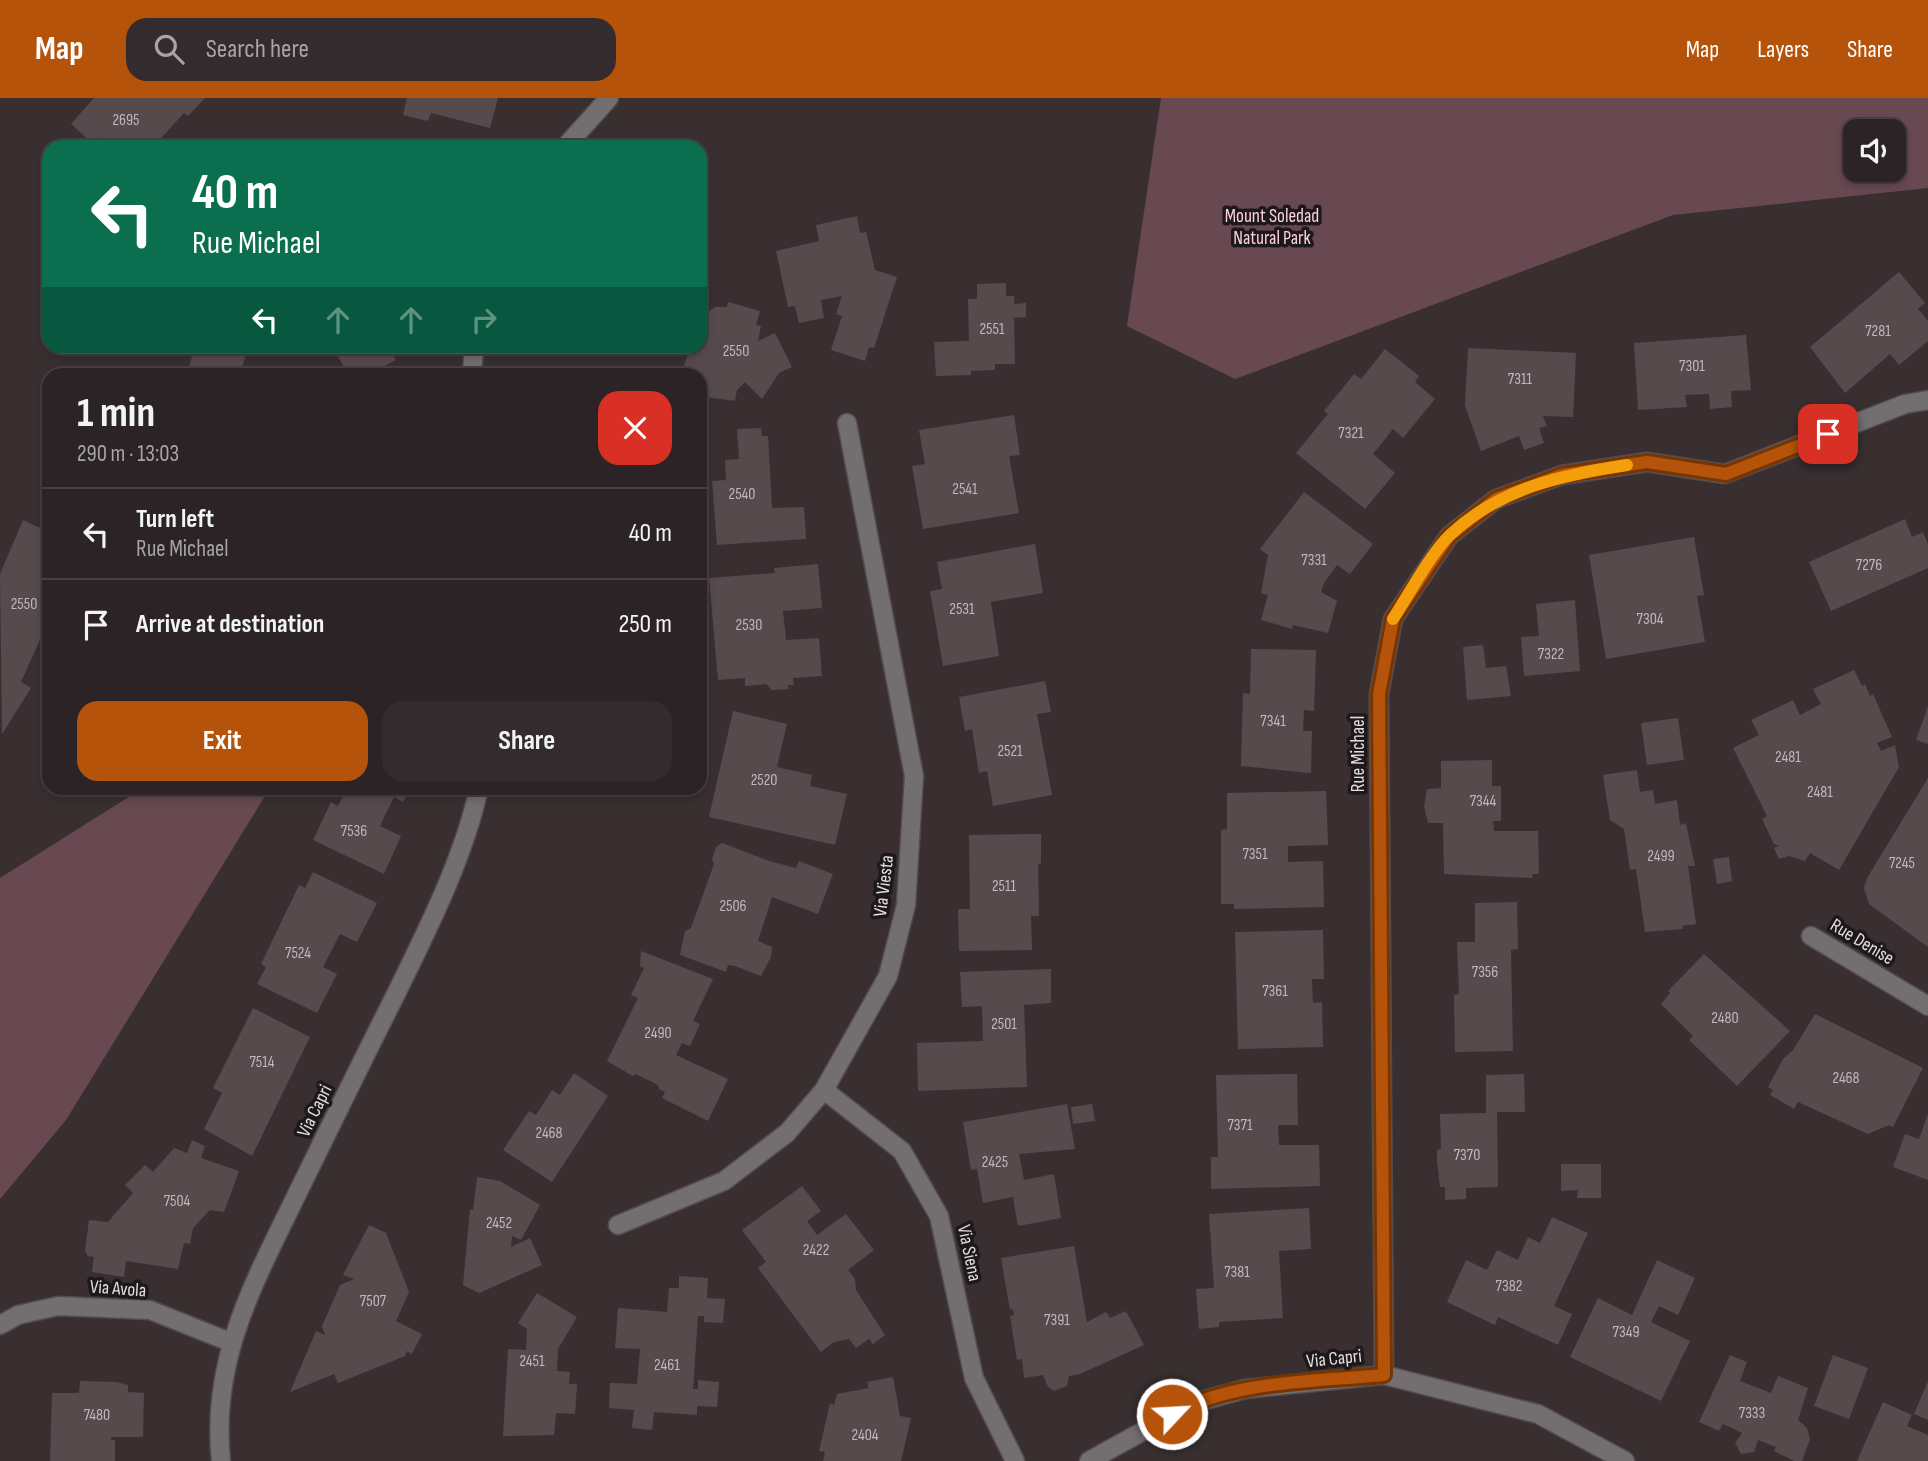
<!DOCTYPE html>
<meta charset="utf-8">
<style>
body{margin:0;font-family:"Sofia Sans Condensed",sans-serif;background:#332b2d;color:#f1f3f6;height:100vh;display:flex;flex-direction:column;font-size:26px;white-space:nowrap}
*{box-sizing:border-box;margin:0}
p{font-size:23px;color:#a6a4a7}
.icon{flex:none;width:38px;height:38px;fill:none;stroke:currentColor;stroke-width:2;stroke-linecap:round;stroke-linejoin:round}
.map{position:relative;flex:1;overflow:hidden}
.drawer{position:absolute;left:42px;top:270px;width:665px;height:427px;display:flex;flex-direction:column;background:#2b2325;border-radius:21px;box-shadow:0 4px 10px #0003,0 0 0 2px #474042}
.drawer>*{flex:none}
.top-card{position:absolute;left:42px;top:42px;width:665px;height:214px;border-radius:21px;box-shadow:0 4px 10px #0003,0 0 0 2px #474042;background:#0b6e4f;color:#fff;overflow:hidden}
.tools{position:absolute;left:1843px;top:21px;display:grid;gap:14px}
.tools a{display:grid;place-items:center;width:63px;height:63px;border-radius:14px;background:#2b2325;box-shadow:0 4px 10px #0003,0 0 0 2px #474042;font-size:35px}
.pin{position:absolute;display:grid;place-items:center;width:60px;height:60px;color:#fff;margin:-30px;border-radius:14px;box-shadow:0 4px 10px #0006}
.me{position:absolute;width:77px;margin:-38px;rotate:65deg;stroke-linejoin:round;filter:drop-shadow(0 0 5px #0008)}
.turn{display:flex;align-items:center;gap:24px;height:147px;padding:0 35px;font-size:32px}
.turn .icon{width:91px;height:91px;stroke-width:2.5}
.turn b{display:block;font-size:49px;line-height:60px}
.lanes{display:flex;align-items:center;height:66px;padding:0 35px;background:#0003;justify-content:center;gap:35px;direction:ltr}
.lanes .off{opacity:.35}
.round{display:grid;place-items:center;flex:none;width:74px;height:74px;border-radius:21px;background:#332b2d}
.head{display:flex;align-items:center;justify-content:space-between;height:119px;padding:0 35px}
h1{font-size:42px;font-weight:700;line-height:52px}
.cta{display:flex;gap:14px;margin-top:auto;padding:14px 35px}
.cta a{flex:1;height:80px;border-radius:21px;background:#b45309;color:#fff;font-size:28px;font-weight:700;line-height:80px;text-align:center}
.cta a+a{background:#332b2d;color:#f1f3f6}
ul{padding:0;list-style:none}
li{display:flex;align-items:center;gap:21px;height:91px;padding:0 35px;border-top:2px solid #474042}
li div{flex:1}
li b{display:block;font-size:26px}
li em{font-style:normal}
header{display:flex;align-items:center;gap:42px;box-sizing:border-box;height:98px;padding:0 35px;background:#b45309;color:#fff}
header strong{font-size:33px}
nav{display:flex;gap:38px;margin-inline-start:auto;font-size:24px}
.search{width:490px;height:63px;background:#332b2d;display:flex;align-items:center;gap:18px;box-sizing:border-box;padding:0 24px;border-radius:21px;color:#a6a4a7;font-size:26px}
.map>svg:first-child{display:block}
.green{fill:#684951;fill-rule:evenodd}
.building{fill:#564a4d}
.lines{fill:none;stroke-linecap:round;stroke-linejoin:round}
.minor-casing{stroke:#544b4d;stroke-width:21}
.minor{stroke:#736e6f;stroke-width:18}
.route-casing{stroke:#753606;stroke-width:18}
.route{stroke:#b45309;stroke-width:12}
.slow{stroke:#f59e0b;stroke-width:12}
.labels{text-anchor:middle;dominant-baseline:central;stroke-width:7;stroke-linejoin:round;paint-order:stroke}
.number-label{font-size:16px;fill:#c0b8ba}
.park-label{font-size:19px;fill:#fcd0dc;stroke:#1d1819}
.street-label{font-size:19px;fill:#e4dddf;stroke:#1d1819}
</style>
<header>
<strong>Map</strong>
<div class="search"><svg class="icon" aria-label="search" viewBox="0 0 24 24"><circle cx="10" cy="10" r="6"/><path d="M15 15l6 6"/></svg>Search here</div>
<nav><a>Map</a><a>Layers</a><a>Share</a></nav>
</header>
<div class="map">
<svg width="1928" height="1363" viewBox="0 0 1928 1363">
<rect width="100%" height="100%" fill="#392f31"/>
<path class="green" d="M1161,0H1928V90L1673,117L1235,281L1127,228ZM1855,33H1894V72H1855Z
M143,690H270L66,1022L0,1101V780Z"/>
<path class="building" d="M94,0H205L188,18L184,15L153,49H113L103,39L95,48L71,26Z
M407,0H498L490,30L431,15L428,23L403,17Z
M857,118L860,135L866,134L875,172L897,179L874,250L869,249L865,263L831,252L842,218L836,216L842,198L821,202L824,220L799,225L795,208L788,209L776,153L819,143L816,127Z
M1899,174L1925,205L1918,211L1928,223V243L1899,267L1890,256L1845,295L1810,249Z
M1006,185V198H1014V206L1026,205V219L1014,220L1015,266H995V272L971,273V277L936,278L934,244L969,243L968,201H977V186Z
M728,204L760,213L756,227L761,228L758,243L775,235L792,269L779,275L762,301L745,284L737,292L735,303L706,299L700,295V276H681L691,248H700V216L704,217L715,209H727Z
M1746,237L1751,292L1731,293L1732,309L1710,311L1709,296L1685,297L1687,309L1638,312L1634,245Z
M195,248H232L247,253L240,276H187Z
M332,248H388L396,262L370,276H348Z
M1468,250L1576,255L1573,319L1543,318L1547,328L1539,330L1544,345L1524,352L1519,338L1481,353L1465,307Z
M1385,251L1419,278L1415,284L1435,301L1403,340L1393,331L1373,356L1395,375L1365,411L1296,355L1328,316L1324,313L1354,276L1361,281Z
M1014,317L1020,357L1009,358L1019,415L923,431L912,368L925,366L919,332Z
M761,330L762,338H768L772,410L804,409L806,441L717,447L712,383L726,382L725,362L739,361L737,331Z
M1304,394L1373,446L1350,476L1337,467L1324,485L1321,494L1337,503L1328,535L1293,527L1292,531L1261,522L1268,497L1261,495L1268,457L1260,451Z
M1905,421L1912,439L1923,434L1928,446V470L1831,513L1809,464Z
M23,422L49,434V538L43,535L21,584L31,590L2,636L0,476Z
M1694,439L1704,497L1697,498L1705,544L1606,561L1589,457Z
M1035,446L1043,495L991,504L999,558L943,568L930,493L942,491L937,464Z
M818,466L822,510L783,513L786,542L819,540L822,578L793,580L794,587H788L789,591L772,592L766,586L745,588V580L718,582L709,480L775,475L774,470Z
M1575,502L1580,573L1524,578L1521,539L1539,538L1536,506Z
M1483,547L1486,570L1506,568L1511,598L1467,602L1463,549Z
M1251,551L1316,552L1314,613L1304,612L1303,633H1312L1311,675L1241,668L1243,595L1250,596Z
M1854,572L1862,588L1865,586L1870,598L1873,596L1892,639L1877,645L1881,653L1895,647L1899,669L1839,772L1810,755L1805,763L1789,758L1779,761L1774,750L1779,748L1774,746L1762,721L1767,718L1733,650L1759,637L1751,622L1793,602L1800,617L1821,606L1813,591Z
M1045,583L1051,614L1037,616L1052,697L993,708L987,673L979,675L972,631L965,633L959,599Z
M1928,608V646L1916,642Z
M733,613L787,626L777,669L812,677L810,688L847,696L835,747L709,719Z
M1678,620L1684,662L1647,667L1641,625Z
M1492,662V688H1501V723H1493L1494,733H1538L1539,776H1532L1533,780L1444,776L1443,725H1428L1424,708L1427,691L1441,690V663Z
M1637,672L1640,694L1653,692L1655,706L1677,702L1680,727L1686,725L1695,768H1688L1696,826L1682,828L1683,831L1645,834L1636,771L1630,772L1624,731L1610,722L1603,677Z
M1928,680V849L1869,806L1864,790L1867,780Z
M347,690H410L403,704L394,699L380,728L401,738L384,776L313,742L331,704L338,708Z
M1326,693L1328,747L1288,748V764L1323,763L1324,809L1234,811V806H1221V732L1227,731V695Z
M1041,736V765L1038,766L1039,818H1031L1032,852L959,853L958,811H970L969,737Z
M722,745L769,763L796,770L799,763L833,776L818,816L772,799L758,843L772,849L771,859L761,878L735,868L728,867L726,874L680,857L685,833L691,830L714,766L712,761L716,749Z
M1729,759L1732,783L1717,786L1713,761Z
M313,774L377,805L357,844L340,836L323,869L337,876L317,915L257,886L266,869L261,866L299,787L305,790Z
M1517,804L1518,851L1511,852L1513,953L1455,954L1454,897L1459,896L1457,844H1475V805Z
M1323,832L1324,881H1312L1313,905L1322,904L1323,949L1238,951L1235,834Z
M641,853L713,881L693,923L700,926L690,948L682,945L676,957L728,981L708,1023L662,1000L665,994L659,991L658,987L636,976L633,978L607,963L638,900L631,897L644,870L640,868Z
M1704,856L1790,933L1737,988L1689,942L1693,938L1661,906L1670,895L1668,893Z
M1051,871V905L1024,907L1027,989L918,993L917,945L983,943L982,908L962,909L960,874Z
M253,910L310,939L252,1058L204,1031L222,995L213,990Z
M1815,916L1923,970L1893,1029L1889,1027L1868,1036L1798,1004L1794,1011L1770,997L1773,992L1768,989L1783,961L1793,952Z
M574,975L608,998L552,1084L503,1052L529,1013L536,1017L552,992L560,997Z
M1297,976L1298,1027H1278L1279,1047H1319L1320,1088L1211,1091V1059H1218L1216,977Z
M1524,976L1525,1014H1497L1498,1089L1466,1090V1101L1445,1102V1089H1440L1437,1062V1052L1441,1051L1440,1016L1486,1015V977Z
M1067,1006L1075,1051L1019,1056L1024,1082L1054,1076L1061,1120L1018,1128L1013,1099L983,1105L977,1071L971,1072L963,1024Z
M1092,1006L1095,1023L1073,1026L1071,1009Z
M1928,1016V1082L1893,1069L1905,1036L1919,1041Z
M192,1042L205,1048L201,1060L239,1073L224,1114L210,1112L193,1130L190,1146L184,1145L178,1171L126,1163L124,1179L92,1174L94,1159L88,1158L85,1153L89,1122L108,1124L133,1095L125,1087L145,1067L153,1074L174,1050L187,1055Z
M1561,1066H1601V1100H1577L1578,1092L1561,1093Z
M477,1079L500,1083L540,1107L521,1142L512,1138L511,1149L530,1140L542,1167L479,1195L463,1187L470,1111L473,1112Z
M802,1088L821,1113L807,1123L817,1137L846,1116L874,1152L848,1172L855,1181L856,1192L885,1237L873,1246L869,1241L856,1250L849,1241L834,1244L821,1254L758,1170L766,1164L742,1132Z
M1309,1110L1311,1151L1279,1153L1283,1220L1219,1224V1229L1199,1231L1196,1191L1214,1190L1209,1116Z
M1552,1119L1588,1135L1554,1208L1572,1216L1558,1247L1498,1219L1495,1227L1447,1204L1466,1162L1487,1172L1497,1152L1518,1162L1528,1139L1540,1145Z
M369,1127L386,1135L409,1194L396,1223L422,1236L412,1256L407,1253L405,1258L338,1285L334,1276L290,1294L316,1233L325,1237L322,1228L340,1187L354,1181L343,1177Z
M1074,1148L1087,1224L1106,1214L1110,1220L1126,1213L1144,1247L1080,1276L1069,1278L1067,1288L1054,1293L1048,1289L1043,1277L1024,1280L1022,1261L1017,1262L1010,1218L1014,1217L1013,1211L1010,1212L1001,1160Z
M1657,1162L1695,1180L1678,1217L1659,1208L1651,1224L1690,1243L1661,1303L1570,1259L1598,1200L1632,1217Z
M679,1178L708,1180L707,1200L725,1201L723,1225L704,1224V1218H698L693,1291H698V1282L719,1284L717,1309L697,1308V1317L654,1314L652,1332L632,1330L634,1312L609,1310L610,1285L637,1286L640,1251L615,1250L618,1210L667,1214L669,1190H679Z
M537,1195L577,1219L558,1251L557,1273L570,1274L569,1286H577L575,1316L556,1315L554,1337L503,1338L508,1251L526,1252L527,1231L518,1225Z
M1730,1257L1747,1264L1740,1283L1771,1295L1778,1278L1808,1290L1798,1322L1807,1330L1810,1341L1802,1363H1794L1774,1353L1776,1349L1758,1342L1754,1354L1741,1356L1735,1345L1742,1335L1723,1326L1719,1333L1699,1324Z
M1833,1257L1868,1270L1849,1321L1814,1308Z
M893,1279L900,1318L911,1320L901,1363H823L825,1354L819,1353L830,1305L834,1307L837,1296L869,1290L867,1284Z
M80,1283L116,1284L128,1287V1294L144,1295L143,1339H111V1342H115V1363H50L52,1295H79Z
M1928,1283V1322L1914,1316Z
M1883,1304L1912,1317L1907,1328L1928,1337V1363H1857Z"/>
<g class="lines">
<g class="minor-casing">
<path id="minor" d="M565,49L609,0
M472,276L474,248
M1811,838L1928,908
M824,992L902,1053L939,1118L974,1280L1015,1363
M618,1127L724,1083L787,1035L824,992L888,878L906,807L914,678L847,325
M0,1227L18,1217L58,1208L150,1212L230,1244
M1384,1277L1379,596L1393,521L1449,438L1496,401L1562,377L1647,364L1725,376L1905,306L1928,302
M221,1363C210,1260 256,1181 299,1092C331,1027 363,961 396,896C428,830 463,762 479,690
M1089,1363L1194,1305L1245,1291L1384,1277L1538,1316L1625,1363"/>
</g>
<use href="#minor" class="minor"/>
</g>
<g class="lines">
<g class="route-casing">
<path id="route" d="M1172,1316C1235,1282 1314,1284 1384,1277L1379,596L1393,521L1449,438L1496,401L1562,377L1647,364L1726,376L1828,336"/>
</g>
<use href="#route" class="route"/>
<path class="slow" d="M1393,521C1408,498 1431,455 1450,437C1500,390 1561,377 1627,367"/>
</g>
<g class="labels">
<g class="number-label">
<text x="126" y="22">2695</text>
<text x="992" y="231">2551</text>
<text x="1878" y="233">7281</text>
<text x="736" y="253">2550</text>
<text x="1692" y="268">7301</text>
<text x="1520" y="281">7311</text>
<text x="1351" y="335">7321</text>
<text x="965" y="391">2541</text>
<text x="742" y="396">2540</text>
<text x="1314" y="462">7331</text>
<text x="1869" y="467">7276</text>
<text x="24" y="506">2550</text>
<text x="962" y="511">2531</text>
<text x="1650" y="521">7304</text>
<text x="749" y="527">2530</text>
<text x="1551" y="556">7322</text>
<text x="1273" y="623">7341</text>
<text x="1010" y="653">2521</text>
<text x="1788" y="659">2481</text>
<text x="764" y="682">2520</text>
<text x="1820" y="694">2481</text>
<text x="1483" y="703">7344</text>
<text x="354" y="733">7536</text>
<text x="1255" y="756">7351</text>
<text x="1661" y="758">2499</text>
<text x="1902" y="765">7245</text>
<text x="1004" y="788">2511</text>
<text x="733" y="808">2506</text>
<text x="298" y="855">7524</text>
<text x="1485" y="874">7356</text>
<text x="1275" y="893">7361</text>
<text x="1725" y="920">2480</text>
<text x="1004" y="926">2501</text>
<text x="658" y="935">2490</text>
<text x="262" y="964">7514</text>
<text x="1846" y="980">2468</text>
<text x="1240" y="1027">7371</text>
<text x="549" y="1035">2468</text>
<text x="1467" y="1057">7370</text>
<text x="995" y="1064">2425</text>
<text x="177" y="1103">7504</text>
<text x="499" y="1125">2452</text>
<text x="816" y="1152">2422</text>
<text x="1237" y="1174">7381</text>
<text x="1509" y="1188">7382</text>
<text x="373" y="1203">7507</text>
<text x="1057" y="1222">7391</text>
<text x="1626" y="1234">7349</text>
<text x="532" y="1263">2451</text>
<text x="667" y="1267">2461</text>
<text x="1752" y="1315">7333</text>
<text x="97" y="1317">7480</text>
<text x="865" y="1337">2404</text>
</g>
<g class="park-label">
<text x="1272" y="118">Mount Soledad<tspan x="1272" dy="22">Natural Park</tspan></text>
</g>
<g class="street-label">
<text transform="translate(1358 656) rotate(-90)">Rue Michael</text>
<text transform="translate(884 788) rotate(-83)">Via Viesta</text>
<text transform="translate(1862 844) rotate(31)">Rue Denise</text>
<text transform="translate(315 1013) rotate(-64)">Via Capri</text>
<text transform="translate(969 1155) rotate(78)">Via Siena</text>
<text transform="translate(118 1191) rotate(4)">Via Avola</text>
<text transform="translate(1334 1261) rotate(-6)">Via Capri</text>
</g>
</g>
</svg>
<div class="tools">
<a><svg class="icon" aria-label="sound" viewBox="0 0 24 24"><path d="M4 9h4l5-4v14l-5-4H4zM17 9q2 3 0 6"/></svg></a>
</div>
<div class="pin" style="left:1828px;top:336px;background:#d93025"><svg class="icon" aria-label="arrive" viewBox="0 0 24 24"><path d="M6 21V4h12l-3 4 3 4H6"/></svg></div>
<svg class="me" style="left:1172px;top:1316px" viewBox="-20 -20 40 40"><circle r="17" fill="#b45309" stroke="#fff" stroke-width="3"/><path d="M0-11L8 9 0 5-8 9z" fill="#fff"/></svg>
<div class="top-card">
<div class="turn"><svg class="icon" aria-label="left" viewBox="0 0 24 24"><path d="M17 20v-9H6M10 6l-5 5 5 5"/></svg><div><b>40 m</b>Rue Michael</div></div>
<div class="lanes"><svg class="icon" aria-label="left" viewBox="0 0 24 24"><path d="M17 20v-9H6M10 6l-5 5 5 5"/></svg><svg class="icon off" aria-label="ahead" viewBox="0 0 24 24"><path d="M12 20V5M6 11l6-6 6 6"/></svg><svg class="icon off" aria-label="ahead" viewBox="0 0 24 24"><path d="M12 20V5M6 11l6-6 6 6"/></svg><svg class="icon off" aria-label="right" viewBox="0 0 24 24"><path d="M7 20v-9h11M14 6l5 5-5 5"/></svg></div>
</div>
<section class="drawer">
<div class="head"><div><h1>1 min</h1><p>290 m · 13:03</p></div><a class="round" style="background:#d93025;color:#fff"><svg class="icon" aria-label="close" viewBox="0 0 24 24"><path d="M6 6l12 12M18 6L6 18"/></svg></a></div>
<ul>
<li><svg class="icon" aria-label="left" viewBox="0 0 24 24"><path d="M17 20v-9H6M10 6l-5 5 5 5"/></svg><div><b>Turn left</b><p>Rue Michael</p></div><em>40 m</em></li>
<li><svg class="icon" aria-label="arrive" viewBox="0 0 24 24"><path d="M6 21V4h12l-3 4 3 4H6"/></svg><div><b>Arrive at destination</b></div><em>250 m</em></li>
</ul>
<div class="cta"><a>Exit</a><a>Share</a></div>
</section>
</div>
